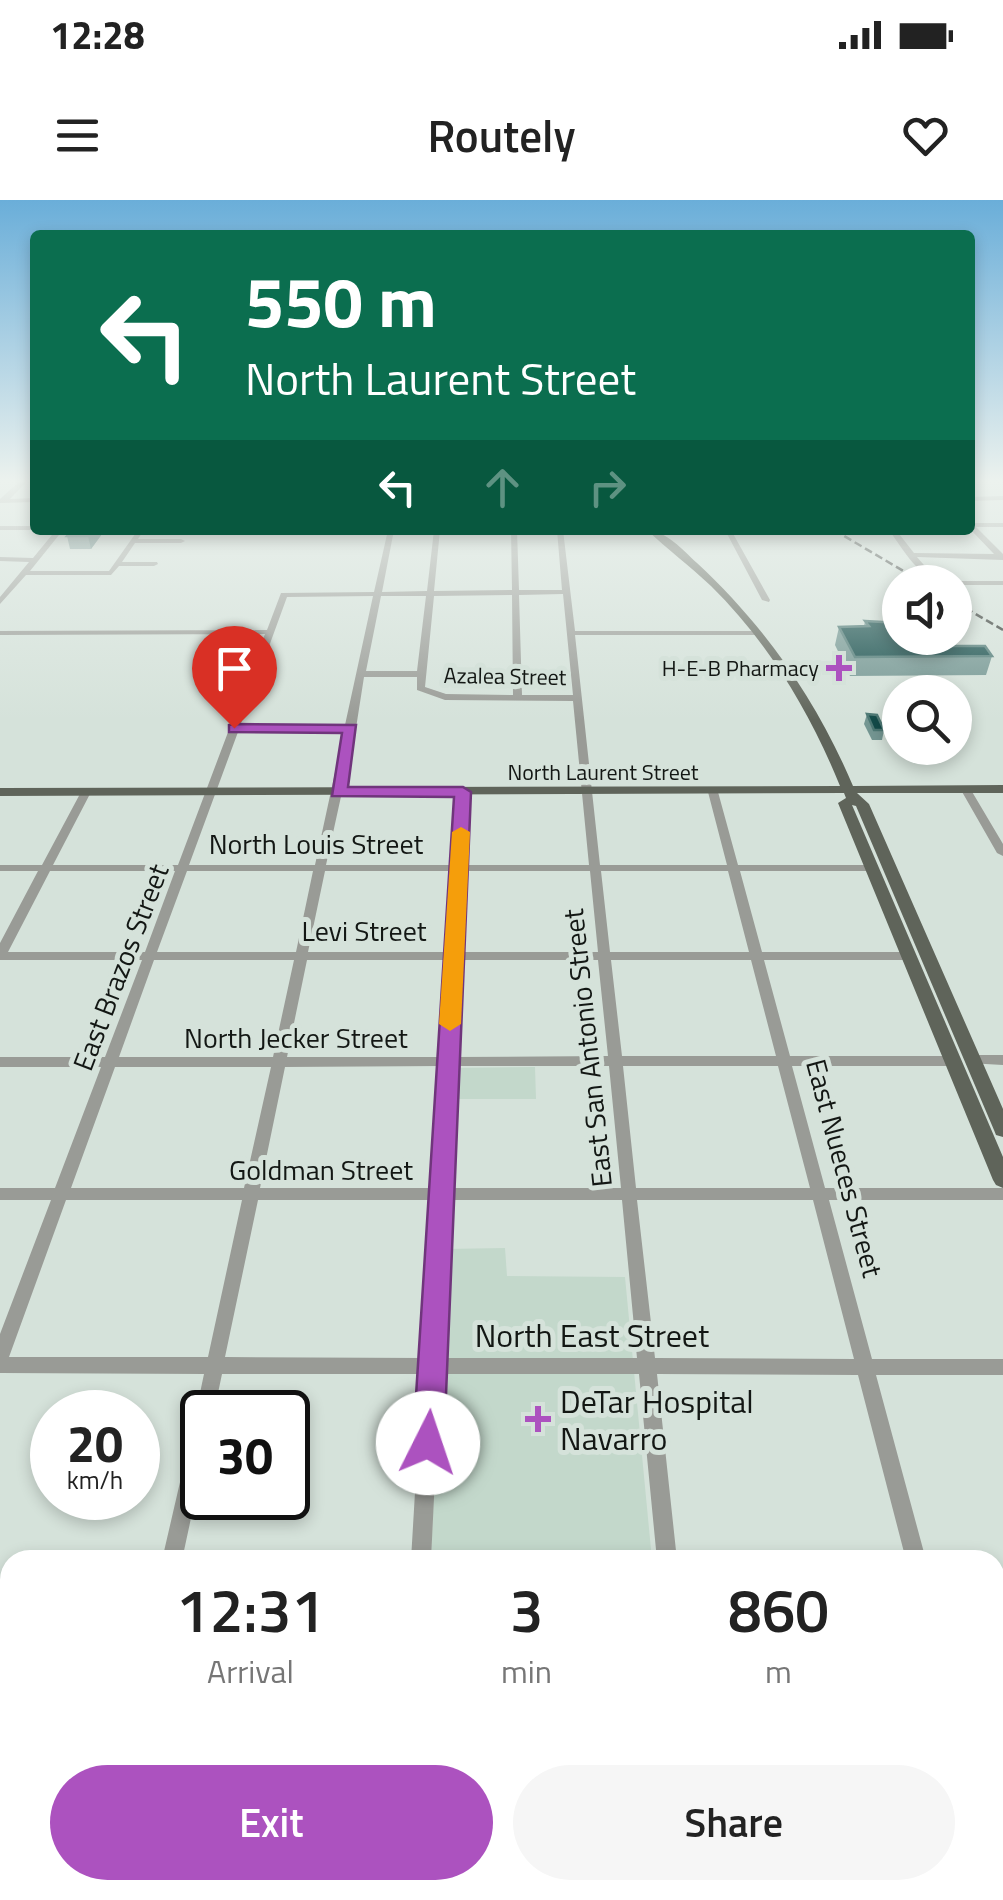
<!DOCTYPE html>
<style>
body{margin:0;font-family:"Titillium Web",sans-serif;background:#f6f6f6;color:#222;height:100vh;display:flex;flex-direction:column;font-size:38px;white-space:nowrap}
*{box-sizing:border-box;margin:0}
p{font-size:32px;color:#767676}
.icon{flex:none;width:55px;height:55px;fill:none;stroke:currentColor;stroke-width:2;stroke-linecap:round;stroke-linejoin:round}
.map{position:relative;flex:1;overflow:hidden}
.drawer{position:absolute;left:0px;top:1350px;width:1005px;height:350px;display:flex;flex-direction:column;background:#fff;border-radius:30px 30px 0 0;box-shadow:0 5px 15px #0003}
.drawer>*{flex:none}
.hud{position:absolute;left:30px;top:30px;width:945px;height:305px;border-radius:10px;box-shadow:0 5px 15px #0003;background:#0b6e4f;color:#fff;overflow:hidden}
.controls{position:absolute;left:882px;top:365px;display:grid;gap:20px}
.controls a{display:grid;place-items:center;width:90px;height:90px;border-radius:50%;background:#fff;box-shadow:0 5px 15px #0003;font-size:50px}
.speed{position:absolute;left:30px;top:1190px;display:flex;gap:20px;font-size:50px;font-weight:700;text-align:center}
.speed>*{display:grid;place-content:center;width:130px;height:130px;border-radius:50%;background:#fff;box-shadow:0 5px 15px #0003;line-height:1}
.speed small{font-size:25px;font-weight:400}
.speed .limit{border:5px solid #111;border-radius:15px;background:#fff;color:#111}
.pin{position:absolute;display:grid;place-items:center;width:85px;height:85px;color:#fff;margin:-102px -42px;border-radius:50% 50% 50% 0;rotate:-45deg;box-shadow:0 0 10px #0007}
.pin .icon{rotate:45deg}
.me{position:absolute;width:110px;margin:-55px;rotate:4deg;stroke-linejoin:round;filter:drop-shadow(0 0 8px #0008)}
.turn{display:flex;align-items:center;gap:35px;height:210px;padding:0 50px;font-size:45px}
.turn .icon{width:130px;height:130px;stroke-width:2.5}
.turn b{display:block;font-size:70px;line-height:85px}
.lanes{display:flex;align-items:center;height:95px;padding:0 50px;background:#0003;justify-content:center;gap:50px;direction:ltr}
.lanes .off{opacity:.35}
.eta{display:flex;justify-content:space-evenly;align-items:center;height:170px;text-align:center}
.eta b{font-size:60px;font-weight:600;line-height:70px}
.action{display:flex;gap:20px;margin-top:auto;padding:20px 50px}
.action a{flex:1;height:115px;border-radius:60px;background:#ac52bf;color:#fff;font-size:40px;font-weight:600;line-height:115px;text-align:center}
.action a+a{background:#f6f6f6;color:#222}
.status{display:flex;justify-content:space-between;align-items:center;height:70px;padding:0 50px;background:#fff;direction:ltr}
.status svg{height:28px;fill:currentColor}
header{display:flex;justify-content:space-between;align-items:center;height:130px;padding:0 50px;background:#fff;font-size:45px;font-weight:600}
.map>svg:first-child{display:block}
.built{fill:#c3d8cb}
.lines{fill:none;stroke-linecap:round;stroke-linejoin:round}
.minor{fill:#999b96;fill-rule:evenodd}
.major{fill:#5f645a;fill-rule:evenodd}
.rail{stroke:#2f3430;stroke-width:2.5;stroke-dasharray:8 4;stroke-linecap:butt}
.wall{fill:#749692}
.shaded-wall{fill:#4d7874}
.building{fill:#134b49;stroke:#4d7874;stroke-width:2.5}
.route{fill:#ac52bf;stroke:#70357c;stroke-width:2.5}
.slow{fill:#f59e0b}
.poi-dot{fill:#ac52bf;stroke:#d5e2da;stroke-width:4}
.labels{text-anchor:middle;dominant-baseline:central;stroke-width:10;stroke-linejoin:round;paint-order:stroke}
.far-poi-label{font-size:22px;fill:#131714;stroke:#d5e2da;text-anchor:end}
.far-street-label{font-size:22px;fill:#131714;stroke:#d5e2da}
.street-label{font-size:28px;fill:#131714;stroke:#d5e2da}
.near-street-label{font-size:32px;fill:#131714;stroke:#d5e2da}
.near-poi-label{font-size:32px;fill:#131714;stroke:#d5e2da;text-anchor:start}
</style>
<div class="status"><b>12:28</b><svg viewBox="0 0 49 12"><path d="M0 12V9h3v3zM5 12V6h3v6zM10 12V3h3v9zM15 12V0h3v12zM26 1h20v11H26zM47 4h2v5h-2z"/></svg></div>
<header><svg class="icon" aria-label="menu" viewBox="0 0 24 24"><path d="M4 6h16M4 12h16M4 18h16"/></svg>Routely<svg class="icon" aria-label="heart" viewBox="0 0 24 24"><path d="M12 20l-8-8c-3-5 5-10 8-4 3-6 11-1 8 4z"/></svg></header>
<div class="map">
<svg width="1003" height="1700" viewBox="0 0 1003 1700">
<rect width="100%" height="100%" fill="#d5e2da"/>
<path class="built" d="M535,867L536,899H455L456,868Z
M505,1048L507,1076L625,1077L652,1360H431L444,1049Z
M118,1690H980L982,1700H116Z"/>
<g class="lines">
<path class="minor" d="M19,282H26L10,299L35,298V302L0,303V299Z
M1003,296V300L970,301V297Z
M970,323H1003V327H976L1003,354V360L917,357L930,372L945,382C920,381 903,349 889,330H896L914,353L994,354L970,329Z
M0,326H35V330H0Z
M56,330H63L30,371H109L138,330H144L138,339H181L185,341L181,343H135L122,362H157L158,364L154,366H119L111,375H26L0,404V397L29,362L0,361V357L33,358Z
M388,330H394L382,392L427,391L434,330H440L434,391L512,390L511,330H517L519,390H562L557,330H563L575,431H757L761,433L757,435H575L600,665H727L708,592L713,589L718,592L738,665H872L878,668L872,671H740L762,752H909L915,756L909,760H764L790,856H953L960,861L953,866H792L825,988H1003V1000H829L872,1159H1003V1175H876L926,1360H906L858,1175L657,1174L677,1360H657L639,1174H440L431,1360H411L422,1174H222L214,1212H202V1267L182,1360H162L193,1226L195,1220L199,1218L196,1212L204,1174L0,1173V1134L51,1000H0V988H55L101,867H0V857H105L142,760H0V743L38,671H0V665H42L81,592L86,589L91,592L53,665H178L265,434L0,435V431L267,430L281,393L374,392ZM563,394L573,495H522L519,395ZM512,395L513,495L446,494L425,487L434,396ZM373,396L345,525L240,526L287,397ZM381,396H426L417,471H366ZM364,477H417V490L445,500L573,501L589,665H465L468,592L463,589L458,592L453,665H326L356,528ZM344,531L315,665H189L238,532ZM50,671H175L145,752H8ZM187,671H313L296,752H157ZM325,671H453L448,752H308ZM464,671H590L598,752H460ZM601,671H728L749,752H610ZM154,760H294L273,857H119ZM307,760H448L442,857H287ZM460,760H598L608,856L455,857ZM611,760H751L776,856H622ZM441,866L434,988H260L285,867ZM455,866H609L621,988H449ZM623,866H778L810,988H636ZM115,867H271L244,988H71ZM66,1000H242L208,1157H9ZM258,1000H433L423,1158L225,1157ZM449,1000H622L637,1158H441ZM637,1000H813L854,1159L655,1158Z
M725,330H731L770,400L769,402L762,400Z
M955,381H1003V385H955V382H952Z
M966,587L971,590L1003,644V656L997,653L961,590Z
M973,855H1003V865L968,863L966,860Z
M0,1385H10V1405H0Z
M995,1385H1003V1405H995Z
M995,1637L1003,1640V1690L995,1687Z
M86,1690H110L108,1700H84Z"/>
<path class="major" d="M647,330C665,330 684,351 697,363C765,426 817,501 853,586L1003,585V593H857L869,604L1003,909V937L996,935L994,930L856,606L852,605L1003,957V988L996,985L993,980L838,603L846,598L844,593L0,596V588L840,586C810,512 768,442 711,386C690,366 667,349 647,330Z"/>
<path class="rail" d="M834,330L922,382
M955,402L1003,430"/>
</g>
<path class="wall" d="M102,334L91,349H70L67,336Z
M865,421L948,446L992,456L986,475L850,476L835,445L839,427L864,426Z
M891,511H900V529H893L889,521Z
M867,514L884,530L882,540H872L864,524Z"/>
<path class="shaded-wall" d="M93,330H101L102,334L91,349L88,336Z"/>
<path class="building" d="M72,330H93L88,336H67Z
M865,421L900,423V438H942L948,446H985L992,456L855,457L839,427L869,426Z
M891,511H900V519H896Z
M867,514L877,515L884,530H874Z"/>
<linearGradient id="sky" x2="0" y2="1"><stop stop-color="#6aaed9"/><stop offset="0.54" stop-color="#ecf2ee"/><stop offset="1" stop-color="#ecf2ee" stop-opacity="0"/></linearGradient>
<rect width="1003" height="520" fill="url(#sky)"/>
<path class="route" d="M234,524L356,525L348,587H463L471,592L444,1243L440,1254L428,1258L417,1254L413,1243L454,597L332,596L342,533L229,532V525Z"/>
<path class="slow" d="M461,627L470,632L461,824L450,831L439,824L452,632Z"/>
<g class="poi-dot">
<path d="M834 453h10v10h10v10h-10v10h-10v-10h-10v-10h10z"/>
<path d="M533 1204h10v10h10v10h-10v10h-10v-10h-10v-10h10z"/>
</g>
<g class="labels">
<g class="far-poi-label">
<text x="819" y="468">H-E-B Pharmacy</text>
</g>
<g class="far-street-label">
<text transform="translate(505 476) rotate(1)">Azalea Street</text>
<text x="603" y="572">North Laurent Street</text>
</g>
<g class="street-label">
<text x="316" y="643">North Louis Street</text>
<text x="364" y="730">Levi Street</text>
<text transform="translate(120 767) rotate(-69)">East Brazos Street</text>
<text x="296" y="837">North Jecker Street</text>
<text transform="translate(587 848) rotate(-96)">East San Antonio Street</text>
<text transform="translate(845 968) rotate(75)">East Nueces Street</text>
<text x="321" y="969">Goldman Street</text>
</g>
<g class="near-street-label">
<text x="592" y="1135">North East Street</text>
</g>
<g class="near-poi-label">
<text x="560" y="1201">DeTar Hospital<tspan x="560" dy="37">Navarro</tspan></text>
</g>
</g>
</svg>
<div class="controls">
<a><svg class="icon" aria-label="sound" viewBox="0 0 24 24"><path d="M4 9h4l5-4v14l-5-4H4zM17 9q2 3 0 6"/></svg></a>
<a><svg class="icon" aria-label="search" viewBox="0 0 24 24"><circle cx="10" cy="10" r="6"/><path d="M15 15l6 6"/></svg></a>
</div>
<div class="speed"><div>20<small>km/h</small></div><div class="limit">30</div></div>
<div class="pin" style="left:234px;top:528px;background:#d93025"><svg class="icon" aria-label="arrive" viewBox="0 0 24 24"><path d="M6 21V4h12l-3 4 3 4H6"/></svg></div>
<svg class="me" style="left:428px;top:1243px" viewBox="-20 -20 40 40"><circle r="19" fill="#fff"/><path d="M0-13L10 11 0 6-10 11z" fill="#ac52bf"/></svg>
<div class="hud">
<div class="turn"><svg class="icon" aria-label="left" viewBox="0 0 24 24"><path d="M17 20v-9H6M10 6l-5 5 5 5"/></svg><div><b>550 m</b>North Laurent Street</div></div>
<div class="lanes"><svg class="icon" aria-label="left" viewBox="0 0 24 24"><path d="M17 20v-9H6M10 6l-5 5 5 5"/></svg><svg class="icon off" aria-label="ahead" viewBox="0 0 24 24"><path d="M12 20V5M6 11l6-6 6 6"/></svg><svg class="icon off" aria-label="right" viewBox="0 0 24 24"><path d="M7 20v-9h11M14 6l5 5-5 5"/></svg></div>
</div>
<section class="drawer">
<div class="eta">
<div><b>12:31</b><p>Arrival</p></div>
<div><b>3</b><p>min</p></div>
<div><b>860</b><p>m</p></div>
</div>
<div class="action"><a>Exit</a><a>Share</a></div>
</section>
</div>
